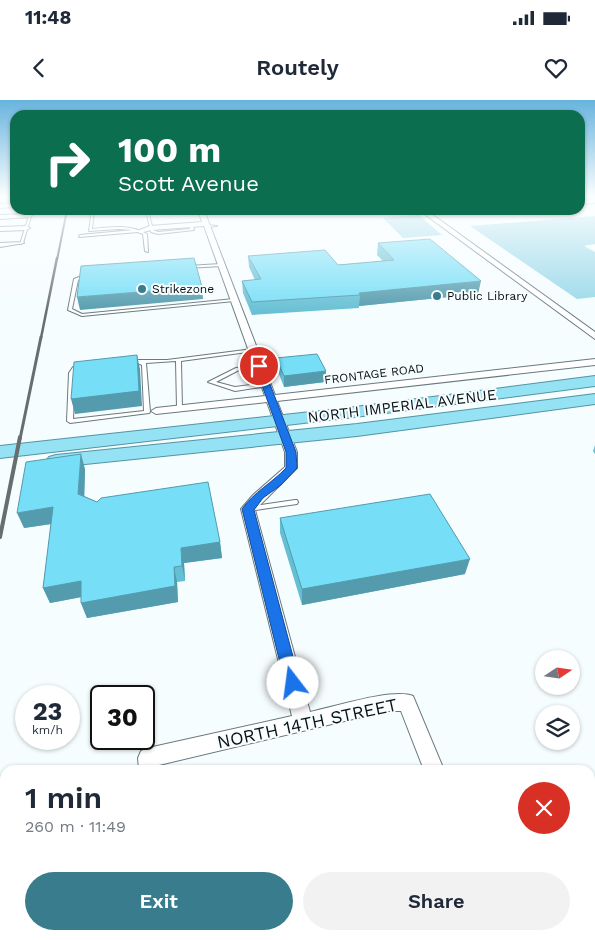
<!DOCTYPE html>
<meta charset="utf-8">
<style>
body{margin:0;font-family:"Work Sans",sans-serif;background:#f2f2f3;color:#1f2937;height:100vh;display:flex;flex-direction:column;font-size:19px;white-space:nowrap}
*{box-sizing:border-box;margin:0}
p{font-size:16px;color:#747a83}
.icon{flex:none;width:28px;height:28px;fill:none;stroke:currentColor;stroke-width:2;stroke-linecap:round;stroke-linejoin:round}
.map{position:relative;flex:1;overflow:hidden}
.side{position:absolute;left:0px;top:665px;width:595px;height:175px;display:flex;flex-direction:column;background:#fff;border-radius:15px 15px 0 0;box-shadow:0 1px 4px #0004}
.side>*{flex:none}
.guide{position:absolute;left:10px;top:10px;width:575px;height:105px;border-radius:15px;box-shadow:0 1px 4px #0004;background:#0b6e4f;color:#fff;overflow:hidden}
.needle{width:32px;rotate:77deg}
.fabs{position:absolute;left:535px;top:550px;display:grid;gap:10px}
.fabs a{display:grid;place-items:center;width:45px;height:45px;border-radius:50%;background:#fff;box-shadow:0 1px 4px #0004;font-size:25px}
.speed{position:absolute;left:15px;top:585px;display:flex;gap:10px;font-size:25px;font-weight:700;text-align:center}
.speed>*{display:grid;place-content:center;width:65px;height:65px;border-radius:50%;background:#fff;box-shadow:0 1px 4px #0004;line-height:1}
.speed small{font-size:12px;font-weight:400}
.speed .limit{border:2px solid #111;border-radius:8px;background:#fff;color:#111}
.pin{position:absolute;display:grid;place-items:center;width:42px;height:42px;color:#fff;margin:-21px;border:2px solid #fff;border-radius:50%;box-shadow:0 1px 5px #0007}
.me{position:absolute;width:55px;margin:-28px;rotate:345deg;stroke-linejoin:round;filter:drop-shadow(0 0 4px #0008)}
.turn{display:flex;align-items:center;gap:18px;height:105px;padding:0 25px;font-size:22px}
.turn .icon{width:65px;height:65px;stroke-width:2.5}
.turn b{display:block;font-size:35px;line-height:42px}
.round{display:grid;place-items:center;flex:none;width:52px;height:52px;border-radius:26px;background:#f2f2f3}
.headline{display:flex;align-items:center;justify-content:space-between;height:85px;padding:0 25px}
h1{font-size:30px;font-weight:600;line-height:38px}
.button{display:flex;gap:10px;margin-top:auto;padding:10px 25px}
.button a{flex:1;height:58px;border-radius:30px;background:#397c8d;color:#fff;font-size:20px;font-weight:600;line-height:58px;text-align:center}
.button a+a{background:#f2f2f3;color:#1f2937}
.status{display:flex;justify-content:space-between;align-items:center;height:35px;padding:0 25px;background:#fff;direction:ltr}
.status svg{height:14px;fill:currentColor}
header{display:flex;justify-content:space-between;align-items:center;height:65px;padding:0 25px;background:#fff;font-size:22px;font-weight:600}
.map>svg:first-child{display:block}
.green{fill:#96d7e8}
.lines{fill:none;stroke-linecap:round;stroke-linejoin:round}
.service-casing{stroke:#69797d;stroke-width:2}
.minor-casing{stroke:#69797d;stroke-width:2}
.trunk-casing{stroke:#5394a4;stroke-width:2}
.service{fill:#fff;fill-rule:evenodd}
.minor{fill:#fff;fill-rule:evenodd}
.trunk{fill:#94e2f4;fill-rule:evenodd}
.rail-far3{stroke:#676e70;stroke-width:2}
.rail-far2{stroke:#676e70;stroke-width:2.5}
.rail-far1{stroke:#676e70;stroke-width:3}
.rail{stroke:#676e70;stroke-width:4}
.wall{fill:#65bfd4}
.shaded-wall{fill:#539bad}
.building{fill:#76def7;stroke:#539bad}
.route{fill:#1a73e8;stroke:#114b97}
.poi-dot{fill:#397c8d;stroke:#f6fdff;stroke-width:2}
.labels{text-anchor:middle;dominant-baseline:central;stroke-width:4;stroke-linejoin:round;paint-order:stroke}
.far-poi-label{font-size:12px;fill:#0b1113;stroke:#f6fdff;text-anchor:start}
.far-street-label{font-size:12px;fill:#0b1113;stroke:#f6fdff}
.street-label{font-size:15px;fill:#0b1113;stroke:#f6fdff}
.near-street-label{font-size:18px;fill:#0b1113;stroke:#f6fdff}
</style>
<div class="status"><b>11:48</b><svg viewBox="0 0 49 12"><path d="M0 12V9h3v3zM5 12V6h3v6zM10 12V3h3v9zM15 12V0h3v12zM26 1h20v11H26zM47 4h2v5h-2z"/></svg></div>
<header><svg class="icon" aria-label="back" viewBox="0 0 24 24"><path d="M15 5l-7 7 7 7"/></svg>Routely<svg class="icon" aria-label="heart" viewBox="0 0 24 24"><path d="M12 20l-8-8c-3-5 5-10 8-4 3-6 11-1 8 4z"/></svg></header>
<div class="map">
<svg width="595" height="840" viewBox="0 0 595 840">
<rect width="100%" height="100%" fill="#f6fdff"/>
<path class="green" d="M419,115L442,135L403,138L383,118Z
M595,116V144L584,146L595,152V197L577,199L470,126Z"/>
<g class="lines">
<g class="service-casing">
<path id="service" d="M31,110H33L23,143L20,144Z
M92,110H94L92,129C110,127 130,124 147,134L148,152L145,151L143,134L138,132L79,137L80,135L133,130L118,129L89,131Z
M146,110H148L153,130L158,132L190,129L189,125L191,124L193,125L194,130L158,134L151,132Z
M206,125L217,126L207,127Z
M221,164L223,165L222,166L187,168L185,167L187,166Z
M87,174L89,175L88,176L78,180L72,209L82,214L234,199L236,200L234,201L82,216L68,210L74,179Z
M253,249L255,250V251L181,261L182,309H178L177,308L176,261L146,263L150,312L149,313L70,323L67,321L69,273L73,267H79L81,268L77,269L75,273L73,319L144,311L142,265L137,263H127V261L136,260H167Z
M259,265H261V267L239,270L216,282L235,287L266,283L268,284V286L235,291L208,282L236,268Z
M295,400H297L298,402L297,404L248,411L245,409L248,407Z"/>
</g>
<g class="minor-casing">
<path id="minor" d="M595,99V103L580,104V100Z
M15,103V107L0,108V104Z
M198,110H204L275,295L595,259V265L277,301L297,352V368L255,410L310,612C334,607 392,588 413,596L444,670H424L401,611H387L159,665V670H139L138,658L141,651L148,648L292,616L241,409L253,395L285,367V352L267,302L156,314L151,311L156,308L265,296L204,126L151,130L140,133L137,131L150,126L202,122Z
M419,110H426L595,232V239Z
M454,110H471L468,112Z
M33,114L31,117L0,119V115Z
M0,127L27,126L30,128L27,130L0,131Z
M23,142L24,143L0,147V143Z
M144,835H168V840H144Z
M489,835H513L515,840H491Z"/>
</g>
<g class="trunk-casing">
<path id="trunk" d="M595,276V286L347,318L0,358V346L347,308Z
M595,294V304L357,336L56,367L49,365L46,361L49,357L56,355L357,324Z"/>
</g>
<use href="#service" class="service"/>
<use href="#minor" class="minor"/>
<use href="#trunk" class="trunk"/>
<path class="rail-far3" d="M57,160L67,110"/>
<path class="rail-far2" d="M41,238L57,158"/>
<path class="rail-far1" d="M20,339L41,237"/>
<path class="rail" d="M0,437L20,337"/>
</g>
<path class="wall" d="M378,143L478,194L359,206V208L252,215L243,193L242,181L255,180L249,167L248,156L338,165L383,161L377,155Z
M276,258L326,271L325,282L284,287L277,269Z
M595,345V354L593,351Z
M85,369L84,396L97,402L220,442L222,458L184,463L185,481L177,482L178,502L87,518L81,503V497L50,503L43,488L51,424L24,428Z
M280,418L465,474L302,505L280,433Z"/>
<path class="shaded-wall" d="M481,181L478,194L359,206L360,195L359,193Z
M202,187L203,199L80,210L77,197Z
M137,255L140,269L142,306L75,314L71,299Z
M326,271L325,282L284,287V276Z
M81,354L85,369L84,409L78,394Z
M53,407L58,423L24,428L17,413Z
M220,442L222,458L184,463L185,481L182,466L181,448Z
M470,459L465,474L302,505V489Z
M174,467L177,482L178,502L87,518L81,503Z
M81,481L87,496L50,503L43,488Z"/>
<path class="building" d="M430,139L481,181L359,193L360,195L252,202L242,181L261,179L248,156L325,150L338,165L394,160L378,143Z
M194,158L202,187L77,197L81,166Z
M317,254L326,271L284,276L276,258Z
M137,255L139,291L71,299L74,262Z
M81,354L78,394L97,402L101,398L208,382L220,442L181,448L182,466L174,467L175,486L81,503V481L43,488L53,407L17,413L26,362Z
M430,394L470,459L302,489L280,418Z"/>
<linearGradient id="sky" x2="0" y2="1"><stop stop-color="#68b4dd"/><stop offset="0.45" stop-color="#fbfeff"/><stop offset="1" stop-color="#fbfeff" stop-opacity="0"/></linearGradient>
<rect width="595" height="215" fill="url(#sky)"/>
<path class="route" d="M259,263L263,266L296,352L297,368L281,385L263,398L254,410L300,583L298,588L293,590L288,588L285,583L242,409C254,392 272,383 286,368V352L255,266Z"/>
<g class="poi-dot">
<circle cx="142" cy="189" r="5"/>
<circle cx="437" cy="196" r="5"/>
</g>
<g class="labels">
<g class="far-poi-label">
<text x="152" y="189">Strikezone</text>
<text x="447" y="196">Public Library</text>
</g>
<g class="far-street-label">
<text transform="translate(374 274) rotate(-7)">FRONTAGE ROAD</text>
</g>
<g class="street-label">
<text transform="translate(402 306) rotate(-7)">NORTH IMPERIAL AVENUE</text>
</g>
<g class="near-street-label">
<text transform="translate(307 623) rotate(-12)">NORTH 14TH STREET</text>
</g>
</g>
</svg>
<div class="fabs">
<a><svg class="needle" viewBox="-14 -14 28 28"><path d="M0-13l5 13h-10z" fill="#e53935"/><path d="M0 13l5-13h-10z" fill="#747a83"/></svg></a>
<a><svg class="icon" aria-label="layers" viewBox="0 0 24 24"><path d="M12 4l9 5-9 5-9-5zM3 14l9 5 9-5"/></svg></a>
</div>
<div class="speed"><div>23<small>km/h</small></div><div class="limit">30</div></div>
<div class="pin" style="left:259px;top:266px;background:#d93025"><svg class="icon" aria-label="arrive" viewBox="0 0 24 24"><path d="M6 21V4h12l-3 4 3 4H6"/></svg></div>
<svg class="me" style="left:293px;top:583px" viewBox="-20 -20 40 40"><circle r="19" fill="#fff"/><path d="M0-13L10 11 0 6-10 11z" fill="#1a73e8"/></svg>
<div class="guide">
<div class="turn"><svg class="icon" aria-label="right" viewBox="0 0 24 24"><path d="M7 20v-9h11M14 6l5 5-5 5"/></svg><div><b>100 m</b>Scott Avenue</div></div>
</div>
<section class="side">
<div class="headline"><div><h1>1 min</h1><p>260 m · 11:49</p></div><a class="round" style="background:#d93025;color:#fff"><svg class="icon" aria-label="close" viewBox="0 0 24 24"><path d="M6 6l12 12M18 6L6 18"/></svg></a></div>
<div class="button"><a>Exit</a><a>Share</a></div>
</section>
</div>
